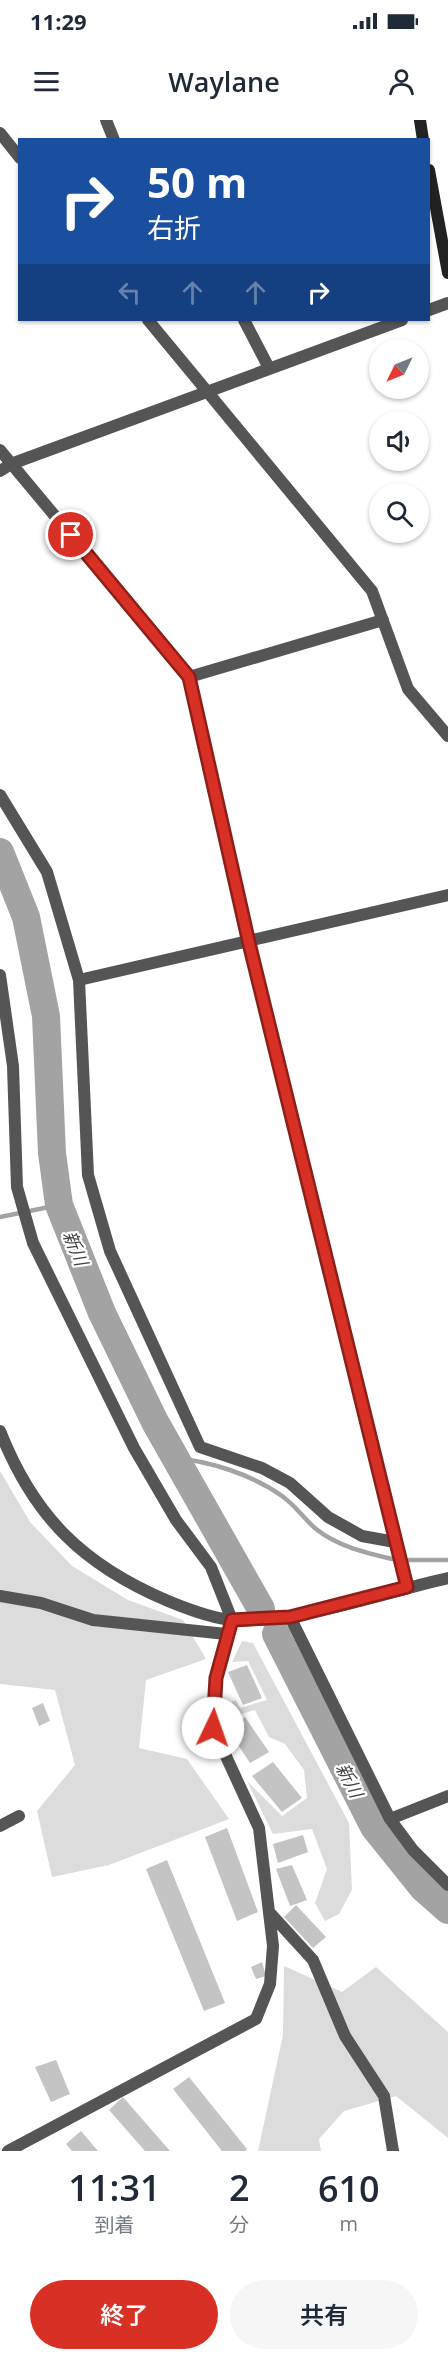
<!DOCTYPE html>
<html lang="ja">
<meta charset="utf-8">
<style>
body{margin:0;font-family:"Open Sans","Noto Sans JP",sans-serif;background:#f6f6f7;color:#1f2937;height:100vh;display:flex;flex-direction:column;font-size:22px;white-space:nowrap}
*{box-sizing:border-box;margin:0}
p{font-size:20px;color:#747a83}
.icon{flex:none;width:33px;height:33px;fill:none;stroke:currentColor;stroke-width:2;stroke-linecap:round;stroke-linejoin:round}
.map{position:relative;height:2031px;overflow:hidden}
.drawer{display:flex;flex-direction:column;background:#fff;flex:1}
.drawer>*{flex:none}
.guide{position:absolute;left:18px;top:18px;width:412px;height:183px;border-radius:0px;box-shadow:0 2px 4px #0004;background:#1a4fa0;color:#fff;overflow:hidden}
.needle{width:39px;rotate:227deg}
.fabs{position:absolute;left:369px;top:219px;display:grid;gap:12px}
.fabs a{display:grid;place-items:center;width:60px;height:60px;border-radius:50%;background:#fff;box-shadow:0 2px 4px #0004;font-size:30px}
.pin{position:absolute;display:grid;place-items:center;width:51px;height:51px;color:#fff;margin:-26px;border:3px solid #fff;border-radius:50%;box-shadow:0 2px 6px #0007}
.me{position:absolute;width:66px;margin:-33px;rotate:3deg;stroke-linejoin:round;filter:drop-shadow(0 0 4px #0008)}
.turn{display:flex;align-items:center;gap:21px;height:126px;padding:0 30px;font-size:27px}
.turn .icon{width:78px;height:78px;stroke-width:2.5}
.turn b{display:block;font-size:42px;line-height:51px}
.lanes{display:flex;align-items:center;height:57px;padding:0 30px;background:#0003;justify-content:center;gap:30px;direction:ltr}
.lanes .off{opacity:.35}
.eta{display:flex;justify-content:space-evenly;align-items:center;height:102px;text-align:center}
.eta b{font-size:36px;font-weight:600;line-height:42px}
.primary-button{display:flex;gap:12px;margin-top:auto;padding:12px 30px}
.primary-button a{flex:1;height:69px;border-radius:36px;background:#d93025;color:#fff;font-size:24px;font-weight:600;line-height:69px;text-align:center}
.primary-button a+a{background:#f6f6f7;color:#1f2937}
.status{display:flex;justify-content:space-between;align-items:center;height:42px;padding:0 30px;background:#fff;direction:ltr}
.status svg{height:16px;fill:currentColor}
header{display:flex;justify-content:space-between;align-items:center;height:78px;padding:0 30px;background:#fff;font-size:27px;font-weight:600}
.map>svg:first-child{display:block}
.green{fill:#dcdcdc}
.lines{fill:none;stroke-linecap:round;stroke-linejoin:round}
.stream{stroke:#a3a3a3;stroke-width:4.5}
.river{stroke:#a3a3a3;stroke-width:28}
.building{fill:#c4c4c4}
.street{stroke:#555;stroke-width:12}
.secondary{stroke:#222;stroke-width:12}
.route-casing{stroke:#8d1f18;stroke-width:15}
.route{stroke:#d93025;stroke-width:10}
.labels{text-anchor:middle;dominant-baseline:central;stroke-width:4.5;stroke-linejoin:round;paint-order:stroke}
.water-label{font-size:18px;font-style:italic;fill:#444;stroke:#fff}
</style>
<div class="status"><b>11:29</b><svg viewBox="0 0 49 12"><path d="M0 12V9h3v3zM5 12V6h3v6zM10 12V3h3v9zM15 12V0h3v12zM26 1h20v11H26zM47 4h2v5h-2z"/></svg></div>
<header><svg class="icon" aria-label="menu" viewBox="0 0 24 24"><path d="M4 6h16M4 12h16M4 18h16"/></svg>Waylane<svg class="icon" aria-label="person" viewBox="0 0 24 24"><circle cx="12" cy="8" r="4"/><path d="M4 21q1-7 8-7t8 7"/></svg></header>
<div class="map">
<svg width="448" height="2031" viewBox="0 0 448 2031">
<rect width="100%" height="100%" fill="#fff"/>
<path class="green" d="M0,1351L30,1402L72,1446L128,1480L183,1500L206,1539L146,1560L139,1628L187,1639L229,1699L109,1745L52,1757L37,1691L75,1645L55,1570L0,1564Z
M242,1521L253,1523L349,1703L352,1770L339,1794L325,1801L315,1783L327,1749L312,1709L273,1714L247,1661L282,1696L307,1678L304,1650L285,1624L269,1617L255,1590L228,1598L223,1586L236,1580L240,1588L267,1580L248,1541L232,1542Z
M284,1846L342,1872L376,1847L448,1912V2018L396,1976L344,1991L319,2019L321,2031H258L283,1915Z"/>
<g class="lines">
<path class="stream" d="M0,1097L59,1085
M174,1338C210,1341 253,1355 282,1376C295,1385 304,1399 316,1409C337,1426 366,1433 392,1439
M408,1440H448"/>
<path class="river" d="M0,732L26,797L46,896L52,1033L59,1085L102,1193L155,1302L261,1489
M276,1514L374,1707L423,1768L448,1790"/>
</g>
<path class="building" d="M247,1545L262,1578L243,1585L228,1552Z
M43,1583L50,1601L39,1606L32,1588Z
M245,1597L269,1632L250,1643L227,1608Z
M273,1642L302,1678L282,1692L252,1656Z
M227,1708L258,1792L237,1801L205,1717Z
M303,1715L308,1732L278,1743L273,1724Z
M167,1740L225,1883L204,1891L146,1749Z
M292,1745L307,1780L290,1786L276,1749Z
M296,1785L326,1817L313,1828L284,1797Z
M262,1842L266,1856L256,1859L251,1847Z
M56,1940L70,1974L51,1982L35,1947Z
M189,1957L247,2029L245,2031H222L173,1969Z
M123,1977L170,2031H145L109,1990Z
M81,2011L98,2031H72L66,2024Z"/>
<g class="lines">
<path class="street" d="M106,0L114,20
M0,13L20,38
M429,190L448,183
M148,200L372,471L408,569L448,616
M244,200L269,248
M0,330L189,557L249,823L407,1467
M0,351L11,344L402,200
M189,557L383,500
M0,675L47,752L79,860L88,1055L110,1131L200,1327L262,1348L290,1363L328,1397L362,1416L395,1422
M0,855L13,946L17,1067L33,1123L134,1328L176,1400L211,1447L232,1500L216,1558L213,1608L259,1708L273,1826L270,1864L256,1899L8,2031
M79,860L448,775
M0,1311C34,1397 83,1445 168,1481C185,1488 215,1499 233,1500C301,1503 381,1473 448,1458
M0,1476L41,1483L93,1500L226,1514
M290,1497L390,1699L413,1730L448,1765
M390,1699L448,1676
M0,1706L19,1696
M270,1793L313,1840L345,1916L384,1976L393,2031"/>
<path class="secondary" d="M420,0L423,20
M429,50L448,153"/>
</g>
<g class="lines">
<g class="route-casing">
<path id="route" d="M71,415L189,557L249,823L407,1467L290,1497L232,1500L216,1558L213,1608"/>
</g>
<use href="#route" class="route"/>
</g>
<g class="labels">
<g class="water-label">
<text transform="translate(76 1128) rotate(68)">新川</text>
<text transform="translate(350 1660) rotate(63)">新川</text>
</g>
</g>
</svg>
<div class="fabs">
<a><svg class="needle" viewBox="-14 -14 28 28"><path d="M0-13l5 13h-10z" fill="#e53935"/><path d="M0 13l5-13h-10z" fill="#747a83"/></svg></a>
<a><svg class="icon" aria-label="sound" viewBox="0 0 24 24"><path d="M4 9h4l5-4v14l-5-4H4zM17 9q2 3 0 6"/></svg></a>
<a><svg class="icon" aria-label="search" viewBox="0 0 24 24"><circle cx="10" cy="10" r="6"/><path d="M15 15l6 6"/></svg></a>
</div>
<div class="pin" style="left:71px;top:415px;background:#d93025"><svg class="icon" aria-label="arrive" viewBox="0 0 24 24"><path d="M6 21V4h12l-3 4 3 4H6"/></svg></div>
<svg class="me" style="left:213px;top:1608px" viewBox="-20 -20 40 40"><circle r="19" fill="#fff"/><path d="M0-13L10 11 0 6-10 11z" fill="#d93025"/></svg>
<div class="guide">
<div class="turn"><svg class="icon" aria-label="right" viewBox="0 0 24 24"><path d="M7 20v-9h11M14 6l5 5-5 5"/></svg><div><b>50 m</b>右折</div></div>
<div class="lanes"><svg class="icon off" aria-label="left" viewBox="0 0 24 24"><path d="M17 20v-9H6M10 6l-5 5 5 5"/></svg><svg class="icon off" aria-label="ahead" viewBox="0 0 24 24"><path d="M12 20V5M6 11l6-6 6 6"/></svg><svg class="icon off" aria-label="ahead" viewBox="0 0 24 24"><path d="M12 20V5M6 11l6-6 6 6"/></svg><svg class="icon" aria-label="right" viewBox="0 0 24 24"><path d="M7 20v-9h11M14 6l5 5-5 5"/></svg></div>
</div>
</div>
<section class="drawer">
<div class="eta">
<div><b>11:31</b><p>到着</p></div>
<div><b>2</b><p>分</p></div>
<div><b>610</b><p>m</p></div>
</div>
<div class="primary-button"><a>終了</a><a>共有</a></div>
</section>
